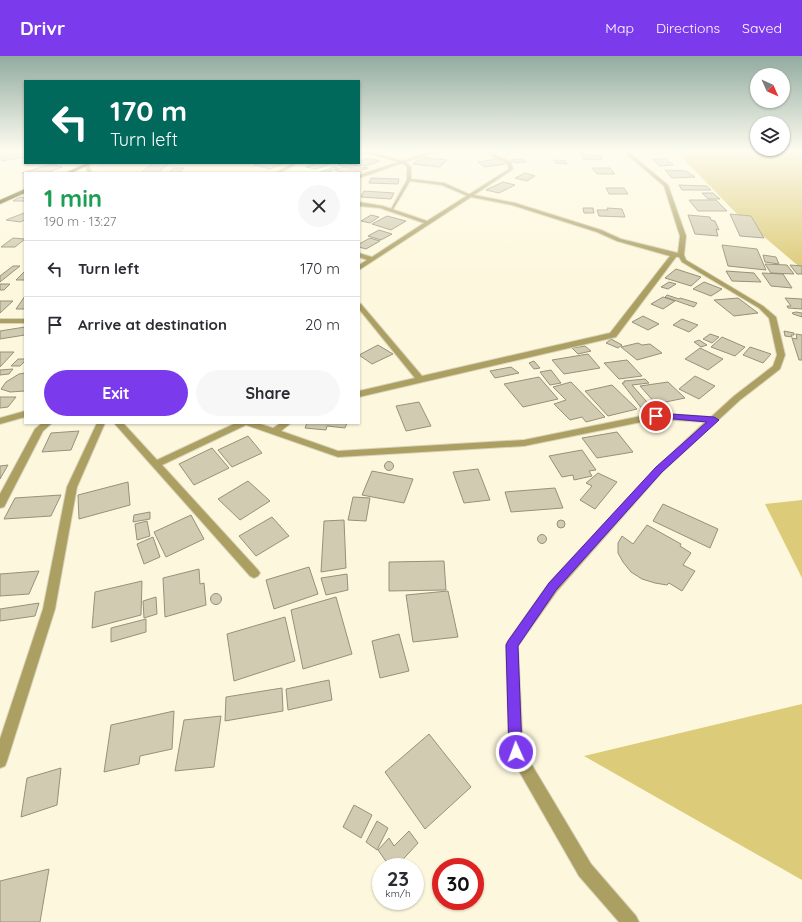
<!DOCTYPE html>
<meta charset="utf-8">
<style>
body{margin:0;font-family:Quicksand,sans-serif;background:#f7f7f7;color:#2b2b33;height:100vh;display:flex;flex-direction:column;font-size:15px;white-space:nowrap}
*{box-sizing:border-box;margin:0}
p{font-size:13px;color:#7c7c81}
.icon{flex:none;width:22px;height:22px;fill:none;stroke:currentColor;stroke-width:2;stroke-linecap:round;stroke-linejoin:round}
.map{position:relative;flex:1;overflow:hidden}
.side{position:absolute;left:24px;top:116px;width:336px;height:252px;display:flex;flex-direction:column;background:#fff;border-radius:0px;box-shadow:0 1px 3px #0004}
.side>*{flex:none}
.guide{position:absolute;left:24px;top:24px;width:336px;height:84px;border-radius:0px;box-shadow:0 1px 3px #0004;background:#00695c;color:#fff;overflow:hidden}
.needle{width:26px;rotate:135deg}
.fabs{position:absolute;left:750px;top:12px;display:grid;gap:8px}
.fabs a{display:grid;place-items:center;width:40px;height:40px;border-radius:50%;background:#fff;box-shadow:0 1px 3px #0004;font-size:20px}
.speed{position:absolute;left:372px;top:802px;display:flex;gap:8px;font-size:20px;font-weight:700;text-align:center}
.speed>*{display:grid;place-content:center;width:52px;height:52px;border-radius:50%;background:#fff;box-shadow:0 1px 3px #0004;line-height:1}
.speed small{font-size:10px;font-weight:400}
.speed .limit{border:6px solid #d22;background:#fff;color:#111}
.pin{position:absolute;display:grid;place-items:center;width:34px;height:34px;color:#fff;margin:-17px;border:2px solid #fff;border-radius:50%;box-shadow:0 1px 4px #0007}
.me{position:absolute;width:44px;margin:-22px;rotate:358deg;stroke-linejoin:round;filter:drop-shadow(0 0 3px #0008)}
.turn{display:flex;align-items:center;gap:14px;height:84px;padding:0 20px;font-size:18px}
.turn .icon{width:52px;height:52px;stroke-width:2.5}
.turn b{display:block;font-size:28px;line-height:34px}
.round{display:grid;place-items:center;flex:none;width:42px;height:42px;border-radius:21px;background:#f7f7f7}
.headline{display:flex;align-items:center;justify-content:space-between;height:68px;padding:0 20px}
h1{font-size:24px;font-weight:800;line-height:30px;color:#1e9e55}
.button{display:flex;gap:8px;margin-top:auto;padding:8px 20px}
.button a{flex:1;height:46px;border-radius:24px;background:#7c3aed;color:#fff;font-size:16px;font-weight:800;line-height:46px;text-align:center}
.button a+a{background:#f7f7f7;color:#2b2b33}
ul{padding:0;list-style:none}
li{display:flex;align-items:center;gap:12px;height:56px;padding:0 20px;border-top:1px solid #e1e1e2}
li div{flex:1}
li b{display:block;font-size:15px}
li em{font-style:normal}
header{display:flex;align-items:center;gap:24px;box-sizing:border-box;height:56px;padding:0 20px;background:#7c3aed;color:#fff}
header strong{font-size:19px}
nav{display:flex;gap:22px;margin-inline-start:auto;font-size:14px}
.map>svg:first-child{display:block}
.built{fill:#f4edcb}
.green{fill:#dccb79}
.building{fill:#d0cbb1;stroke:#969179}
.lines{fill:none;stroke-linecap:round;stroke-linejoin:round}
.service-casing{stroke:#d8d3bc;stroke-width:2}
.minor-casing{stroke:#d8d3bc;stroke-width:2}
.trunk-casing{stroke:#d8d3bc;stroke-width:2}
.service{fill:#ac9f62;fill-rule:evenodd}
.minor{fill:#ac9f62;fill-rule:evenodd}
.trunk{fill:#564a02;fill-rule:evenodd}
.route{fill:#7c3aed;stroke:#51269a}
</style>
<header>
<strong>Drivr</strong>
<nav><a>Map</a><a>Directions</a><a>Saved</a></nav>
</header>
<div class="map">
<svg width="802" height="866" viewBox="0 0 802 866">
<rect width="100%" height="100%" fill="#fdf8dd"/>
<path class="built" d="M102,107H292L272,117H109L98,109Z"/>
<path class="green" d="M675,94H797L802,96V213L736,157Z
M802,444V522L765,448Z
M802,648V824L584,700Z"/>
<path class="building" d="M366,94H386L379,97Z
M437,94H463L441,96Z
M22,97L24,101L2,105L1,100Z
M581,98L600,99L602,104L583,103Z
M421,101L447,104L440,111L413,108Z
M368,102L380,105L366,110L356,107Z
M497,103L505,108L485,111L478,106Z
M522,103L526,106L515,107L511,104Z
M652,103H666L673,109L660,110Z
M554,104L566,105L567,108L555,107Z
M153,107H169L158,117H141Z
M260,107H284L270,113L254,109Z
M317,107H325L330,108L316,113L306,111Z
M343,107L361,110L359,111L368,112L363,114L338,109Z
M52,108L62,111L47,117H22Z
M334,111L338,112L325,117H318Z
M344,111L362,116L346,117L335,114Z
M174,112H184L179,117H169Z
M592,112H610L615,118H597Z
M665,114L686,115L695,121L672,122Z
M525,117L535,120L527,125L515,122Z
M371,122L399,123L398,128L369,127Z
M503,126L515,129L499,137L486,134Z
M679,129L707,130L711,134H682Z
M606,132H624L628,138H609Z
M364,135L394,137L391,143L361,141Z
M702,137H713L720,143H708Z
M20,141L25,142V145H13Z
M689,144H716L727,155H698Z
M583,152H593L594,157H584Z
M607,152L622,153L625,161L599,160L597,154H608Z
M24,157H25V164L20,166L6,164Z
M730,158L751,160L764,182L740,180Z
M371,159L379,161L370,167L361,165Z
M688,159L710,161L711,164L715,165L719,174L716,173L718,180L695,178Z
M387,160L406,165L391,174L372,168Z
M379,174L392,178L381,184L368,180Z
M13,182L25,183L15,191H1Z
M370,182L380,185L366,193L359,191V188Z
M722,189L757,193L766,214L728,210Z
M763,199L776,201L779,208L765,206Z
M765,208L787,209L794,218L771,217Z
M790,209L802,210V218H797Z
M13,210H20L0,226V220Z
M676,213L701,221L691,230L665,222Z
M25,215V224H16Z
M726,215L754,217L761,226L732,225Z
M762,217L783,218L792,232L771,230Z
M669,226L676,228L668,233L661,231Z
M704,226L722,233L711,240L693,233Z
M0,228H10L4,234H0Z
M667,239L679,243L680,242L697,247L694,251L665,241Z
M25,240V253H16Z
M663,241L675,245L663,253L651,248Z
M738,242L758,257L734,260L714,244Z
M785,242L802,243V253L788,252L787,250H791Z
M0,245H13L0,257Z
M796,256L802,257V261L793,258L792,257Z
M643,260L659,268L648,274L632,266Z
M682,263L698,269L689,276L673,269Z
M25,271V279L0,283V275Z
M784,275L794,277V279H791L792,281L785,280Z
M710,278L719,281L712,287L703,283Z
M796,278L802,279V304H799L792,282L797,283Z
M722,281L745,291L735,300L711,291Z
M611,283L622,289L618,292L606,287Z
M699,284L707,289L701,291L694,286Z
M638,287L642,289L650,288L662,297L637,304L621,291Z
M378,289L393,298L372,308L359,299Z
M585,290L591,295L578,298L572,292Z
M750,291L771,298L763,307L743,299Z
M700,292L723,303L708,314L685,303Z
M0,296H14L0,311Z
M588,298L600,312L564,318L552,304Z
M18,303H25V305L20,310H11Z
M627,304L642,320L619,323L604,307Z
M534,305L540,312L534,313L529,307Z
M511,311L519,317L495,322L490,315Z
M13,313L9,318L0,319V314Z
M551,314L561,327L550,329L540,316Z
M25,317V335L10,336L1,333L6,326L19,318Z
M695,320L715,330L699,343L679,333Z
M539,321L558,343L523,351L504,328Z
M645,323L649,327L632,329L653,353L643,354L622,327H624V325Z
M571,326L605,361L586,366L582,361L570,364L554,348L566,344L553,331Z
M668,326L685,342L656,348L640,330Z
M612,329L637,353L608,360L585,335Z
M0,341H16L8,351L0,352Z
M419,346L431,370L406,375L396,350Z
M307,367H347L345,372L327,370L326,374L305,372Z
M79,375L71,394L42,396L51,377Z
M617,376L633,396L597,402L582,382Z
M248,380L262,397L232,411L218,394Z
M212,392L229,412L194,429L179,408Z
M582,394L596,414L589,415L592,420L574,424L573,419L562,421L549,400Z
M384.5 410a4.5 4.5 0 1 1 9 0a4.5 4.5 0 1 1-9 0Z
M8,409L0,423V410Z
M478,413L490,444L464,447L453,416Z
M372,415L413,423L404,447L362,439Z
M598,417L617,426L595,453L580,444L592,430L586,427Z
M248,425L270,445L240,464L218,443Z
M128,426L130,449L79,463L78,439Z
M555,432L563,452L511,456L505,436Z
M61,439L51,460L4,463L15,442Z
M353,441L370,442L366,465L348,464Z
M663,448L718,473L710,492L653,465Z
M150,456V463L133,466L134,459Z
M191,459L204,483L166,501L154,476Z
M272,461L289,480L256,500L239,480Z
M344,464L346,512L321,516L324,465Z
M557 468a4 4 0 1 1 8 0a4 4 0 1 1-8 0Z
M147,465L150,480L137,484L135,468Z
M647,469L681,488L680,490L691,497L683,509L695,515L682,535L669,527L667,529L655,527L642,523L631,516L623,506L618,497V487L622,480L633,488Z
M537.5 483a4.5 4.5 0 1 1 9 0a4.5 4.5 0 1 1-9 0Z
M153,481L160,501L144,508L137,488Z
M444,505L446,534L389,535V506Z
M309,511L318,538L274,553L266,524Z
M199,513L200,528L204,527L206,549L165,561L163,522Z
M39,515L29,538L0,540V518Z
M347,518L348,534L326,539L321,522Z
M142,525L141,559L92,572L95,536Z
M448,535L458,581L413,586L406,539Z
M210.5 543a5.5 5.5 0 1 1 11 0a5.5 5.5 0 1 1-11 0Z
M156,541L157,558L144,562L143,545Z
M336,541L352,598L303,613L291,554Z
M39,547L35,560L0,565V553Z
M285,561L295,605L234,625L227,578Z
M146,563V576L111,586V572Z
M399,578L409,615L380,622L372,585Z
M329,624L332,644L288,654L286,633Z
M282,632L283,655L225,665L226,641Z
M174,655L172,693L140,700L139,708L104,716L111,669Z
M221,660L214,711L175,715L184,664Z
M429,678L471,731L425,773L385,716Z
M61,712L57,749L21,761L27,722Z
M354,749L372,759L361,782L343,771Z
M377,765L388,772L377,794L366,786Z
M409,775L418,787L396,811H390L378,794L389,782L394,790Z
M49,813L40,866H0V825Z"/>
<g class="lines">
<g class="service-casing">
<path id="service" d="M17,94H23L0,98V96Z
M431,94H434L432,97L405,106L411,111V123L444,127L473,140L470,141L442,129L410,125L392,155H390L407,124V111L401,106L430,95Z
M0,263H25V267H0Z"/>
</g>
<g class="minor-casing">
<path id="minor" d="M481,94H485L511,106L513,113L474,139L515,147L601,174L621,183L678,197L680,180L664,130L622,94H626L668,129L686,180L684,199L686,204L763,250L776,261L785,299L780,313L740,344L662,416L557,535L518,590L523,694L591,808L636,860L639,866H619L579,820L511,701L509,696L506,589L508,585L549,527L656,412L705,366L656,363L524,390L338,401L246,369L162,409L258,514L260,517L258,520L254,522L250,520L114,367H123L157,404L236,367H257L273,372L281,367H291L281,375L338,395L524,384L656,357L711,361L734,340L773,310L777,299L769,262L759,252L682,206L679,201H676L616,281L359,341V335L415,322L359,253V247L361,248L422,320L610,277L670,200L617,185L597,176L512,149L471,141L359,214V209L367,204L359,201V197L372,201L424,167L380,152L359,150V146L383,150L427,165L509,113L507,108Z
M359,95L375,97L405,106L359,122V119L399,106L375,99L359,97Z
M84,107H88L92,117H88Z
M293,107H298L280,117H275Z
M25,355V361L0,368V362Z
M42,367H52L43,375L4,451L0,452V438L35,373Z
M97,367H105L77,431L55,553L7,705L5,710L0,712V683L43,553L67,431Z"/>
</g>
<g class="trunk-casing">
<path id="trunk" d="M87,107H93L71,117H65Z
M25,133V137L0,148V144Z"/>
</g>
<use href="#service" class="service"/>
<use href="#minor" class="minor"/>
<use href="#trunk" class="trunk"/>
</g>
<linearGradient id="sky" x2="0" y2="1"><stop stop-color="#92aba0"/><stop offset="0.44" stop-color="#fefcf0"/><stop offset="1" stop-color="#fefcf0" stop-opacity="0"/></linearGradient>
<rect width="802" height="215" fill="url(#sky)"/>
<path class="route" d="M656,357L714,361L719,364L662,416L556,534L518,590L522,696L520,701L516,703L511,701L509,696L506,589L508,585L549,527L656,411L707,366L653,361L652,360Z"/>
</svg>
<div class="fabs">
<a><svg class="needle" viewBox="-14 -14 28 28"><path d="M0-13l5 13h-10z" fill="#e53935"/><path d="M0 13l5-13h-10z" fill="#7c7c81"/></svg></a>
<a><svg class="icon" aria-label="layers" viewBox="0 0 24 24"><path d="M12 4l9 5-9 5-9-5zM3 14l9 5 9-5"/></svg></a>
</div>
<div class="speed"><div>23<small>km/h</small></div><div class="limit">30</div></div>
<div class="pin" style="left:656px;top:360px;background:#d93025"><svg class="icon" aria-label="arrive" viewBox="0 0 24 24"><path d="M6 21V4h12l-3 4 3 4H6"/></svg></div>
<svg class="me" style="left:516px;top:696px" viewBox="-20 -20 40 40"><circle r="17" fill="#7c3aed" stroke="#fff" stroke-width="3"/><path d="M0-11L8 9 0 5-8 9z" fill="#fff"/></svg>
<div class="guide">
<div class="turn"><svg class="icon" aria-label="left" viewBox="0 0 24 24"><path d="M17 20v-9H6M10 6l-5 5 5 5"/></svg><div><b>170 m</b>Turn left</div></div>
</div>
<section class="side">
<div class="headline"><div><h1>1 min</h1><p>190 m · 13:27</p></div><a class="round"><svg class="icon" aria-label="close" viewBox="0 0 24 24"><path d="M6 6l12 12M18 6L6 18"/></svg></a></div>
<ul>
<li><svg class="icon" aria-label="left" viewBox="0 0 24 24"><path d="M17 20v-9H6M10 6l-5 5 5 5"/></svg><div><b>Turn left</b></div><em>170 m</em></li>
<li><svg class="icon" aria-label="arrive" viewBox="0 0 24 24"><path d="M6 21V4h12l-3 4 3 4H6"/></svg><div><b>Arrive at destination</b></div><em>20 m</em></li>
</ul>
<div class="button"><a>Exit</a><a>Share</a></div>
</section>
</div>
